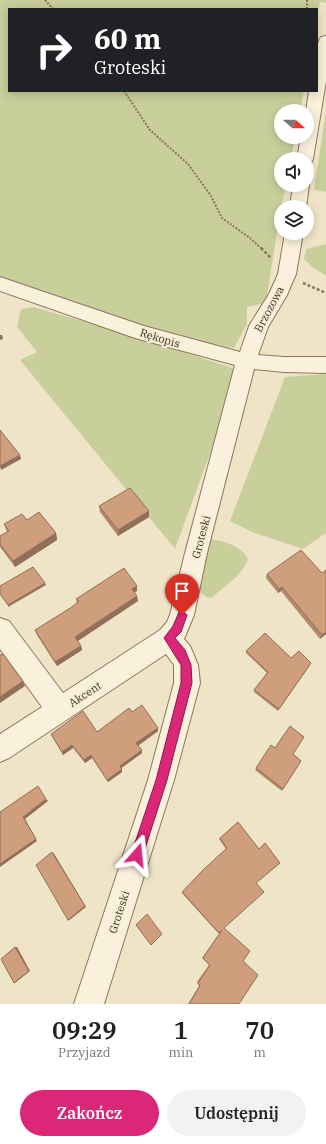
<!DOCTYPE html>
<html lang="pl">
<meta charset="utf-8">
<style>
body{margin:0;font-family:"IBM Plex Serif",serif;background:#f2f2f2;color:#222;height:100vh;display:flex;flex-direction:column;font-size:15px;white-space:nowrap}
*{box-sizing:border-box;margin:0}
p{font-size:13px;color:#767676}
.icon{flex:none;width:22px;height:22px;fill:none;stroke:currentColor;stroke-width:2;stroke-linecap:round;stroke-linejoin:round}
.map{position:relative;height:1004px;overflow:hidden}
.drawer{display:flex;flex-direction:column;background:#fff;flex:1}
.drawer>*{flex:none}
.hud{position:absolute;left:8px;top:8px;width:310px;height:84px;border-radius:0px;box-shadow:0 2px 10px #0003;background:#202124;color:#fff;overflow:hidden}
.needle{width:26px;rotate:111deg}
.fabs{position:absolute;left:274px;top:104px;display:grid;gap:8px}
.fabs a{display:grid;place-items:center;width:40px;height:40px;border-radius:50%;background:#fff;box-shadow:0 2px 10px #0003;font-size:20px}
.pin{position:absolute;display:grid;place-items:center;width:34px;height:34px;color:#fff;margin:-41px -17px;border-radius:50% 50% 50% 0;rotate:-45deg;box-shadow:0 0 4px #0007}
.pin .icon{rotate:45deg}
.me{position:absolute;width:44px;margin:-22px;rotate:18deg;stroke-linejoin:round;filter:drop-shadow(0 0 3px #0008)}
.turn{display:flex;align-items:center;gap:14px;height:84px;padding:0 20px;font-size:18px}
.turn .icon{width:52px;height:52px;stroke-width:2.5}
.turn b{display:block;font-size:28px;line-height:34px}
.eta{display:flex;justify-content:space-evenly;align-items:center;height:68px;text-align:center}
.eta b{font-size:24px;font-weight:600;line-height:28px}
.action{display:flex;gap:8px;margin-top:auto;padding:8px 20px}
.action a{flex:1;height:46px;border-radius:24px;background:#db2777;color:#fff;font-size:16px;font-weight:600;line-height:46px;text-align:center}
.action a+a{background:#f2f2f2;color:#222}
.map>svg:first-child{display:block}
.green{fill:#c9cf9b}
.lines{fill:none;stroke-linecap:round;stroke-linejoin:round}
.minor-casing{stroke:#8d765c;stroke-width:2}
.path-far1{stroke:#8d765c;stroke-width:2;stroke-dasharray:2 1.5;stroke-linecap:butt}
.path{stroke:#8d765c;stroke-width:2.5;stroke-dasharray:3 2;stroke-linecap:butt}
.minor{fill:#faf1dc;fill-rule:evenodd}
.wall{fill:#b2896c}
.shaded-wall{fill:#916f58}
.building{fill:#cf9f7d;stroke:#916f58}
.route{fill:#db2777;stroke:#8e194d}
.labels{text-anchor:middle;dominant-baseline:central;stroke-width:4;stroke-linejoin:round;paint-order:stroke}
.street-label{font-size:11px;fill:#3d2e20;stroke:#f7eed8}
</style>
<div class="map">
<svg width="326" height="1004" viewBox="0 0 326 1004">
<rect width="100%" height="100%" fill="#f0e4c8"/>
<path class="green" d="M0,0H326V3L320,2L317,20V9H9V91H304L300,111H281V137H295L291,159H281V185H286L281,207L266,303L247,307V324L234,348L199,343L0,279Z
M326,111V192L314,190Z
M326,244V276L311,266L304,259L306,249Z
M34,307L144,339L235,369L227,407L175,549L20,360L37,352L17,327L21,309Z
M326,374V533L303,549L252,532L230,521L285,377Z
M209,539C222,540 242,546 248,559C243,575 224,587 211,598C205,597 199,594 198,586C198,576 206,550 209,539Z"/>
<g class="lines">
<g class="minor-casing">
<path id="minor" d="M326,36V81L313,159L311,163L307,164V159H297L301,137H307L306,111L309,91H317C317,77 313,48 321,37Z
M307,181L309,185L306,207H290L293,185H307Z
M285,233H303L296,274L287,295L268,327L258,355L284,357H326V373L284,372L254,369L207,553L194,615L184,639L190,646L198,665L200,683L174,780L104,1004H74L148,780L174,683V665L166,654L9,758L0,762V734L42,707L0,649V618L9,621L63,693L160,630L167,622L170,615L185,553L235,365L135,338L0,291V277L144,326L240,352L249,326L269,294L278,274Z"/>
</g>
<path class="path-far1" d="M45,0L53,9
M307,0V9
M124,91L150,130L188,164L211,196L222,218L250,238L262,249"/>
<path class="path" d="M261,248L271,258
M303,283L326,293"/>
<use href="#minor" class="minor"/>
</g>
<path class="wall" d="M99,506L149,517L118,536L100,512Z
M27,520L56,533L57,540L15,567L0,547V536L7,532L4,524Z
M326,570V634L320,639L281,591L278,593L266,578L267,574L322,573Z
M137,586V591L135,592L138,601L78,641L81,646L82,650L57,666L37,635L35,630L72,607L77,603L76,599Z
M246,651L291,658L310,665L278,711L254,692V690L267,673L246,653Z
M132,712L158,728V731L138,746L142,753L121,768L122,772L108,782L92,758L85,763L73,748L63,755L51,734L97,732Z
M275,748L293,754L301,761L282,791L255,770L256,768Z
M220,838L257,883L224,928L243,961L239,1004H188L199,986L197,982L209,965L202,958L221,931L218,933L182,893L226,849L219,839Z"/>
<path class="shaded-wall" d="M0,335H2L3,339L0,340Z
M20,455L21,459L1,470L0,466Z
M149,511V517L118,536V530Z
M56,533L57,540L15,567L13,561Z
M45,583L46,585L8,607V605Z
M137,586V591L132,594V589Z
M282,587L281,591L278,593L279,589Z
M137,596L138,601L76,642L75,637Z
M326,632V634L320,639L322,635Z
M81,646L82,650L57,666L55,662Z
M23,681L25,686L0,703V697Z
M158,728V731L136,747V743Z
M72,745L73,748L63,755L62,752Z
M142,750V753L120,769V766Z
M91,755L92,758L85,763L84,760Z
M122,769V772L108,782L107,780Z
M46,799L48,801L25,819L37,841L0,867V864L23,817Z
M53,852L86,907L68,921V920Z
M15,947H17L30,971L15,983H14Z"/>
<path class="building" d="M0,430L20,455L0,466Z
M130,488L149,511L118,530L99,506Z
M39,512L56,533L13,561L0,544V536L9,531L4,524L22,514L27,520Z
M301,550L322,573L326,570V632L322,635L282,587L279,589L267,574Z
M33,567L45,583L8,605L0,594V586Z
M124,568L137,586L132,589L137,596L75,637L81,646L55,662L35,630L72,607L79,601L76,599Z
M265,633L291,658L299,651L311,663L279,709L254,690L268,672L246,651Z
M3,654L23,681L0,697V655Z
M142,705L158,728L136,743L142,750L120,766L122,769L107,780L91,755L84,760L72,745L62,752L51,734L83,711L97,732L129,708L132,712Z
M290,726L304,737L293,754L301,761L283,789L256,768L271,745L275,748Z
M38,786L46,799L23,817L36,839L0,864V812Z
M238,822L259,849L265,843L280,863L256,883L264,892L224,928L250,951L243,961L258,975L239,1004H189L200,986L198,983L210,965L203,958L222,930L219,933L182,892L204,869L227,848L220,838Z
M52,852L85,906L68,920L36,865Z
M147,914L162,934L151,945L136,925Z
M15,947L29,971L14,983L1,959Z"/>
<path class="route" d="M182,611L187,615L181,632L175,638L185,650L191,665L192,683L167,780L143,855L141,859L137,860L133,859L131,855L156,780L181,683V665L164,638L173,626L179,612Z"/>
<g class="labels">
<g class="street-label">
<text transform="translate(269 309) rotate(-62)">Brzozowa</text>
<text transform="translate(160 338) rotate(17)">Rękopis</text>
<text transform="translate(201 537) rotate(-75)">Groteski</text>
<text transform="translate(85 694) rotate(-33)">Akcent</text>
<text transform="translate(119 912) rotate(-72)">Groteski</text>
</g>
</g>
</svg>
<div class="fabs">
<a><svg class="needle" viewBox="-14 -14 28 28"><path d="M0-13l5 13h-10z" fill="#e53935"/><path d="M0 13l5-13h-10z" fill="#767676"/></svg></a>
<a><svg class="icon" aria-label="sound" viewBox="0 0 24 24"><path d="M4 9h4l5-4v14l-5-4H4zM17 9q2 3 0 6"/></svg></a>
<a><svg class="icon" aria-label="layers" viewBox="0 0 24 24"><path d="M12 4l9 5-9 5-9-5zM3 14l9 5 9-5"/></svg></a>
</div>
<div class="pin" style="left:182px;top:615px;background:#d93025"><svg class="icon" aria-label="arrive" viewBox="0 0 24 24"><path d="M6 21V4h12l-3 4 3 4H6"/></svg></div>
<svg class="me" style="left:137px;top:855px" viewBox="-20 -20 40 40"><path d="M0-17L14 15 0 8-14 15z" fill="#db2777" stroke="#fff" stroke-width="4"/></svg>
<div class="hud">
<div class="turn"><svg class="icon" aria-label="right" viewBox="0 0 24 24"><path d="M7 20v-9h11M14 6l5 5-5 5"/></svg><div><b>60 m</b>Groteski</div></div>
</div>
</div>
<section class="drawer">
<div class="eta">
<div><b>09:29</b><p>Przyjazd</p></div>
<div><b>1</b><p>min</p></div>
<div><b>70</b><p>m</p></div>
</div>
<div class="action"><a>Zakończ</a><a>Udostępnij</a></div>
</section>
